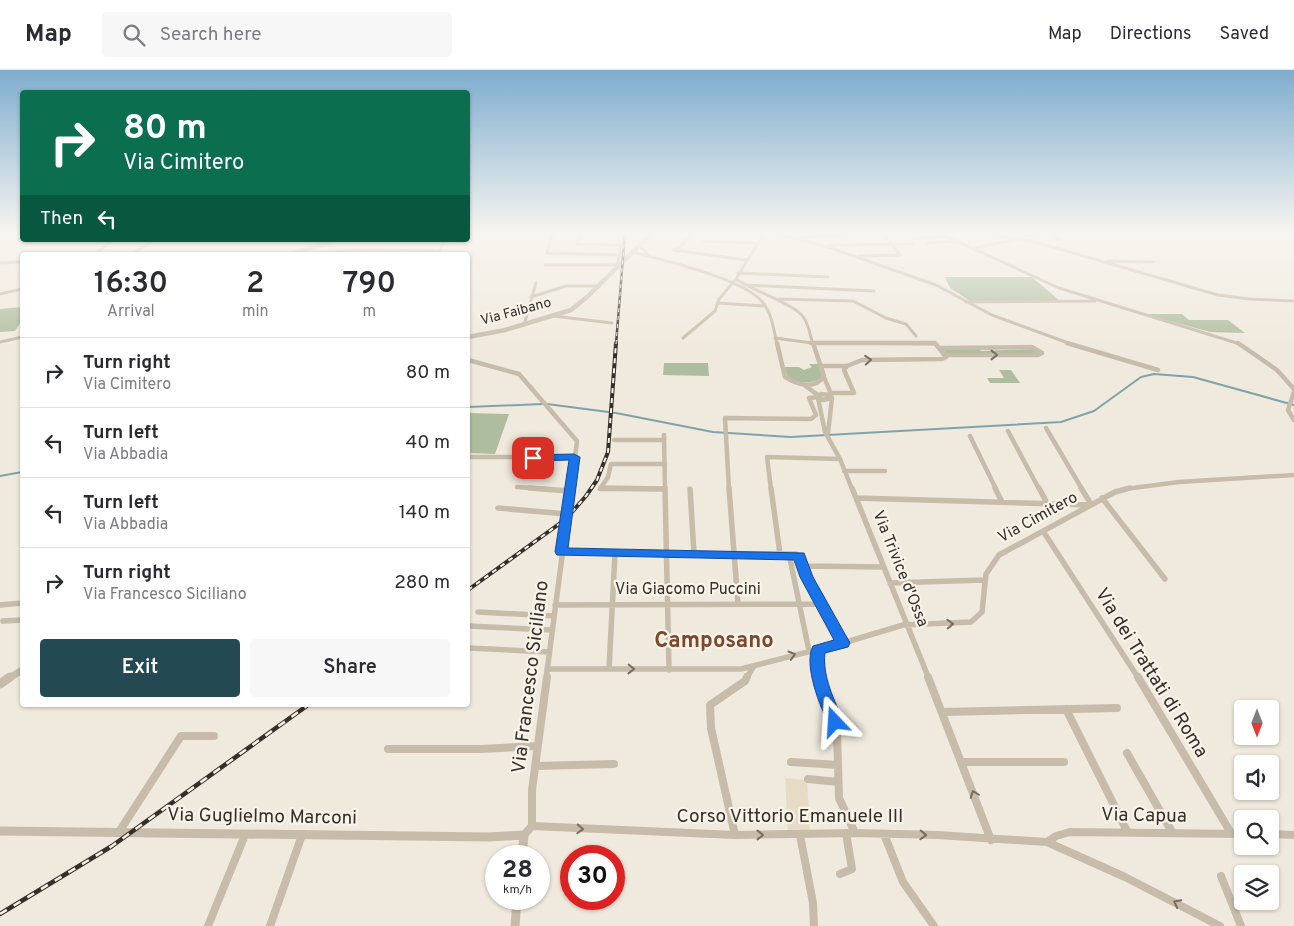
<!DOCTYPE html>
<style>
body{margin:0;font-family:Overpass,sans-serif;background:#f7f7f7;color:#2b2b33;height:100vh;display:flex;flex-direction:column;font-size:19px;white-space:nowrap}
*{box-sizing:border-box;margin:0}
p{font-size:16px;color:#7c7c81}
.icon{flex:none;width:28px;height:28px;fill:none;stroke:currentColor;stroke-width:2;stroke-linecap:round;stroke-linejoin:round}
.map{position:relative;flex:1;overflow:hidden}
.side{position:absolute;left:20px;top:182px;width:450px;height:455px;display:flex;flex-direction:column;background:#fff;border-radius:5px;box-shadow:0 1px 4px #0004}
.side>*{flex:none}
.guide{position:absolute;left:20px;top:20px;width:450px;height:152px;border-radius:5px;box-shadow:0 1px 4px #0004;background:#0b6e4f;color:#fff;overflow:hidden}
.needle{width:32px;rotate:180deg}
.fabs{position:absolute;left:1234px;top:630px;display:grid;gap:10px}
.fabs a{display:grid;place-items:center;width:45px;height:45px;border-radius:5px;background:#fff;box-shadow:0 1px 4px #0004;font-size:25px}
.speed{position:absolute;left:485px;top:775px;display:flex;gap:10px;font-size:25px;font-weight:700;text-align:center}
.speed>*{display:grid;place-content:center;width:65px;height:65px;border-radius:50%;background:#fff;box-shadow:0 1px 4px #0004;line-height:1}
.speed small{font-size:12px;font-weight:400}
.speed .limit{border:8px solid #d22;background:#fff;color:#111}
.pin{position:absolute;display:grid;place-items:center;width:42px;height:42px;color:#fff;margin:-21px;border-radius:10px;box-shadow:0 2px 8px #0006}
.me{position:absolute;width:55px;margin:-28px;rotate:340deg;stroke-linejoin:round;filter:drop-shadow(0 0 4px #0008)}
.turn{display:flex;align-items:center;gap:18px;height:105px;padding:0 20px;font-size:22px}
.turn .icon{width:65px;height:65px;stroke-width:2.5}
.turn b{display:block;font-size:35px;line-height:42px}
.then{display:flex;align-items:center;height:48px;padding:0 20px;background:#0003;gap:10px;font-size:19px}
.eta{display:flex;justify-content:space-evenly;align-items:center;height:85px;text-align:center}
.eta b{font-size:30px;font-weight:600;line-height:35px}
.cta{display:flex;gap:10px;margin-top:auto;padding:10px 20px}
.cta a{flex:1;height:58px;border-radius:5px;background:#234a52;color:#fff;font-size:20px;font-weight:600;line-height:58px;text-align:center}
.cta a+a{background:#f7f7f7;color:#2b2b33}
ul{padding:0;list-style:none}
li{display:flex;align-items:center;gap:15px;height:70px;padding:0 20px;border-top:1px solid #e1e1e2}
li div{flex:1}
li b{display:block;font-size:19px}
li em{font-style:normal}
header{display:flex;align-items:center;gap:30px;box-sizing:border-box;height:70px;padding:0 25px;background:#fff;border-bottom:1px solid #e1e1e2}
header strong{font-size:24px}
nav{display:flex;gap:28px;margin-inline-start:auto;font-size:18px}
.search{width:350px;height:45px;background:#f7f7f7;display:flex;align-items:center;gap:12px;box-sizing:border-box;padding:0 18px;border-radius:5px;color:#7c7c81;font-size:19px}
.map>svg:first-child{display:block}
.green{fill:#afbd9f}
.plaza{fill:#e6dcc6}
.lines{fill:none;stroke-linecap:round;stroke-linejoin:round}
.stream{stroke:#7fa3aa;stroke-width:2}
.minor-far3{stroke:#c7bbaa;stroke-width:3}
.minor-far2{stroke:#c7bbaa;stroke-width:4.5}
.minor-far1{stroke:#c7bbaa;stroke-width:5.5}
.minor{stroke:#c7bbaa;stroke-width:8}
.tertiary-far2{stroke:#c7bbaa;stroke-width:4.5}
.tertiary-far1{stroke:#c7bbaa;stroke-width:7}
.tertiary{stroke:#c7bbaa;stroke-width:9}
.rail-far2-casing{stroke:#352e29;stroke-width:2.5}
.rail-far1-casing{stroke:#352e29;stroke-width:4}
.rail-casing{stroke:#352e29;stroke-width:4.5}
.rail-far2{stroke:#f8f3e9;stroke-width:1;stroke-dasharray:4;stroke-linecap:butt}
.rail-far1{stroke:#f8f3e9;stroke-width:2;stroke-dasharray:5;stroke-linecap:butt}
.rail{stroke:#f8f3e9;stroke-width:2.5;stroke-dasharray:8;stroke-linecap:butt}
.oneway{stroke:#776d63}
.route{fill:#1a73e8;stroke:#114b97}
.labels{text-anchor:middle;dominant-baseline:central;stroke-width:4.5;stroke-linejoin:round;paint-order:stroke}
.far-street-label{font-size:14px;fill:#352e29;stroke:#f8f3e9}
.street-label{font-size:16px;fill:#352e29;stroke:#f8f3e9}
.near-street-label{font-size:19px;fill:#352e29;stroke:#f8f3e9}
.near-quarter-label{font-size:22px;font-weight:bold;fill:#7c472a;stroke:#f8f3e9}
</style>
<header>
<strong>Map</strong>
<div class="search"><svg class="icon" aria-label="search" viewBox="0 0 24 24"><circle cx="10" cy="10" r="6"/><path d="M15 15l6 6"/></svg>Search here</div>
<nav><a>Map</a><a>Directions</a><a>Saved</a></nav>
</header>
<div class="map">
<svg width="1294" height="856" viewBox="0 0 1294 856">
<rect width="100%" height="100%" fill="#f0e9dd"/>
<path class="green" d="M945,207H1032L1060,231H970L950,218Z
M22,237V250L15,261L0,262V239Z
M1145,244H1182L1189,250H1228L1245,263L1210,262Z
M943,279H979L981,281L1033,279L1038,283L946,284Z
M664,293H708L709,306L663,305Z
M809,294H818L822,306L821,309C808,314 799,314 788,307L784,297H799L804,300L812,297Z
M999,300H1011L1020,313H990L987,308H1004Z
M468,343L509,344L495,384L468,383Z"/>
<path class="plaza" d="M785,708L807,710L810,762L788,763Z"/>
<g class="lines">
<path class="stream" d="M547,334L616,343L713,362L791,367L1061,352L1094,341L1141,307L1154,304L1193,307L1294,335
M468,337L542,334
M0,406L22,402"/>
<path class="minor-far3" d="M553,163L547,183L620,185L617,194H619
M581,163L577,174L620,175V185
M693,163L680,177L673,180L746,190
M726,163H729
M764,163L790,167
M939,163L1059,218L1240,274
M979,163L1032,171L1218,225L1249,229L1294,231
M1051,163L1059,170
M1149,163H1272
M468,165L518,163
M1016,165H1038
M789,167L831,178L936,215L992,245L1071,274
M799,167L906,163
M913,169L944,166
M703,171L758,173
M927,173L956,171
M639,175L649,186
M828,175L913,174
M974,178L1018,169
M634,180L637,183C666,191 748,210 764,234C772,245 774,261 777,274
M302,181L305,184L358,180L440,181
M94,185L113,170
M130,185L155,170
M438,185L444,170
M859,186L900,185L883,163
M1108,191L1154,192
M0,193L22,192
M545,195H619
M738,203L828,207
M736,209C751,220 797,235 804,248C809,255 810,266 813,274
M745,215L874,221
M0,224L22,219
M531,227L566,216H599
M779,229L853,231L886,248L906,254L916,266
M966,232L1095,231
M717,233L765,236
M553,246L612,253
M524,255L536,213
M683,268L715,241L719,229L736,209L764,163
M775,268L812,273L936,274
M0,272L22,267"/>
<path class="minor-far2" d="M777,273L785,307C797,315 815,320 824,306L813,273
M811,273H935L946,287L942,289L862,290L847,296H820
M1067,273L1158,300
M1238,273L1277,300L1294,319
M940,278L1032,277L1042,283L1038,285H945
M468,290L519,304L577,371L571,419
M824,307L831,324
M804,315L818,325
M1294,322L1288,340L1294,350
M830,323H854L844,300L847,296
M821,324L829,325L832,328L823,330L818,327Z
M818,328L825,362L840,389L852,419
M1046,358L1082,419
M1008,361L1039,419
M828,363L832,328
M664,365L665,419
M970,366L996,419
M614,370H664
M468,387H574
M665,394H611L608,407L600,419H665
M844,401H885
M517,417L545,419
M729,419L725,348L811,349L816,345L809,328L818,327
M771,419L767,387L840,389
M1125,419L1179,412L1294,405"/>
<path class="minor-far1" d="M529,418L570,421
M601,418L665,419
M665,418L669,600
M729,418L738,534
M771,418L780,484
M852,418L929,609
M995,418L1002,432
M1039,418L1047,433
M1081,418L1091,434
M690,419L694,484
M856,428L1089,435
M1102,428L1165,509
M498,438L567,444
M1043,461L1139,609
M562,482L796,484L801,488L806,507L843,573
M789,484L809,581
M803,496L884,497
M890,513L984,510
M0,535L22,533
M555,535L821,534
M478,542L554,546
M3,551L22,550
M468,556L552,560
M468,578L549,582
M818,579L817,590L820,609
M547,599H741L843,573L903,555L971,552L982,542L986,504L999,485L1115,422L1130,418
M609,599L615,484
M546,609L571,418
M746,609L754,596"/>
<path class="minor" d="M820,607L837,662L839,728L855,763
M928,607L991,770
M1138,607L1231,763
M1066,639L1127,761
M943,642L1117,638
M388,679H481L537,676
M1127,683L1172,762
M791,692L838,695
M962,692H1064
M535,696L614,694
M808,709L838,712
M532,756L735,765L855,763L938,765L1047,772
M119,762L181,666H214
M884,764L903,812L934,856
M1270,764L1294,765
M524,765L532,756V720L547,607
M735,765L711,658L710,635L745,611L747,607
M800,765L813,833L814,856
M1047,772L1056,766L1070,762L1242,764
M1047,772L1125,807L1220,856
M840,804L852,799L846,763
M1221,806L1241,856
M208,856L245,765
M270,856L302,765"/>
<path class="tertiary-far2" d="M288,185L338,170
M468,267L505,260L571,240L587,227L652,163"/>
<path class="tertiary-far1" d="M8,609L22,600"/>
<path class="tertiary" d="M0,614L10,607
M0,761L489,767L524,765L522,786
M515,856L517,829"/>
<g class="rail-far2-casing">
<path id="rail-far2" d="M616,274L625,163"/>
</g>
<g class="rail-far1-casing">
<path id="rail-far1" d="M468,520L566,449L586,426L597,410L608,382L616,273"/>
</g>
<g class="rail-casing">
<path id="rail" d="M0,844L112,776L308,635"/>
</g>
<use href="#rail-far2" class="rail-far2"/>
<use href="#rail-far1" class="rail-far1"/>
<use href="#rail" class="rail"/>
</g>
<defs><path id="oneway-chevron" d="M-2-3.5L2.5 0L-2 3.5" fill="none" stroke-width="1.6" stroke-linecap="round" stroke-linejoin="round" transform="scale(1.25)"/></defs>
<g class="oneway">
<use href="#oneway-chevron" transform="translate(994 285)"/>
<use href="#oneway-chevron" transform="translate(868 290) rotate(-4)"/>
<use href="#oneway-chevron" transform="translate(950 554) rotate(-2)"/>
<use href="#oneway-chevron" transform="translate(792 585) rotate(-16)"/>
<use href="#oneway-chevron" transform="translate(631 599) rotate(1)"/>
<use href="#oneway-chevron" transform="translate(974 724) rotate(-111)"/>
<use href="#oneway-chevron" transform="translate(580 759) rotate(3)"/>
<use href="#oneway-chevron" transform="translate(760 765)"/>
<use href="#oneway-chevron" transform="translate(923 765) rotate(2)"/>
<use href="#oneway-chevron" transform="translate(1177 833) rotate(-153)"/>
</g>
<linearGradient id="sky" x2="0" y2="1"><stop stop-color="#7eadcf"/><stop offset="0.58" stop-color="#f8f5f0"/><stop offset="1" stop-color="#f8f5f0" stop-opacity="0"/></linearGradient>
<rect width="1294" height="282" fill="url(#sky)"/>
<path class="route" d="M574,384L580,387L568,478L804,483L813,507L850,573L848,577L825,583C822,607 835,630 843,652L840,656L835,658L830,656C820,638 803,594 813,576L834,570L800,507L794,490L557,485L555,482L569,390L533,391L528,388L533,385Z"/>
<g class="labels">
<g class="far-street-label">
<text transform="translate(516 242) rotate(-15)">Via Faibano</text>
</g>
<g class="street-label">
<text transform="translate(1038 448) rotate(-29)">Via Cimitero</text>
<text transform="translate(900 499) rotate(68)">Via Trivice d'Ossa</text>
<text x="688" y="520">Via Giacomo Puccini</text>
</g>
<g class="near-street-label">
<text transform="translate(1151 603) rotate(58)">Via dei Trattati di Roma</text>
<text transform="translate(531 607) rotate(-83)">Via Francesco Siciliano</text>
<text transform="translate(1144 746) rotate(1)">Via Capua</text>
<text transform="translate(262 747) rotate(1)">Via Guglielmo Marconi</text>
<text x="790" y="747">Corso Vittorio Emanuele III</text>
</g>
<g class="near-quarter-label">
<text x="714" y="571">Camposano</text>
</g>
</g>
</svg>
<div class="fabs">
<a><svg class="needle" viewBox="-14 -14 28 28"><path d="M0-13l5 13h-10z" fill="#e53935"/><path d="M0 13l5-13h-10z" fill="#7c7c81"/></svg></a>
<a><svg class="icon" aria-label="sound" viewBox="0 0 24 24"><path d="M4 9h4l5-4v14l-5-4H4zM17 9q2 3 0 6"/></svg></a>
<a><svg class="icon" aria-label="search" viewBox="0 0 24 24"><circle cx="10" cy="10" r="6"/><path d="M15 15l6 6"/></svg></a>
<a><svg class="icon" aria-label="layers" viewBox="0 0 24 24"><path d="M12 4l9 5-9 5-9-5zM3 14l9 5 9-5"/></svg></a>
</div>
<div class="speed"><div>28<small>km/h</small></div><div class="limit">30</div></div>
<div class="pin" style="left:533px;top:388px;background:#d93025"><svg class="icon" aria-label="arrive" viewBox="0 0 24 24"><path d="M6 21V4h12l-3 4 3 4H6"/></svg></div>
<svg class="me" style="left:835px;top:652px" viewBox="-20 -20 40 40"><path d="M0-17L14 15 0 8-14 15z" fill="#1a73e8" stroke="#fff" stroke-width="4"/></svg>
<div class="guide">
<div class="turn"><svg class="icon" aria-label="right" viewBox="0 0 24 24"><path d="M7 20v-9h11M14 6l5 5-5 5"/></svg><div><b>80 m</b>Via Cimitero</div></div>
<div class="then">Then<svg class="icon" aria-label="left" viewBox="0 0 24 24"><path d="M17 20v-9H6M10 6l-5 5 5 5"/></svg></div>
</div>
<section class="side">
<div class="eta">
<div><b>16:30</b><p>Arrival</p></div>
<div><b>2</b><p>min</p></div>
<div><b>790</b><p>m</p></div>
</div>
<ul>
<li><svg class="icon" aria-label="right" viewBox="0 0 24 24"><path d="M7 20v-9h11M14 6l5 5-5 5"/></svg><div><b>Turn right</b><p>Via Cimitero</p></div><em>80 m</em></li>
<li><svg class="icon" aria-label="left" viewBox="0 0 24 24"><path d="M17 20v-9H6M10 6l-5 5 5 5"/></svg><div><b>Turn left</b><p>Via Abbadia</p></div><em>40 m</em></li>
<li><svg class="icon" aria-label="left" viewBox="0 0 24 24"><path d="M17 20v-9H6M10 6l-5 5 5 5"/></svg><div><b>Turn left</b><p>Via Abbadia</p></div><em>140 m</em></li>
<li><svg class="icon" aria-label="right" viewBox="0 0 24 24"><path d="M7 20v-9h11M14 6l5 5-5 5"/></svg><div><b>Turn right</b><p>Via Francesco Siciliano</p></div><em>280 m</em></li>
</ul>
<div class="cta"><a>Exit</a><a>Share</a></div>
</section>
</div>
